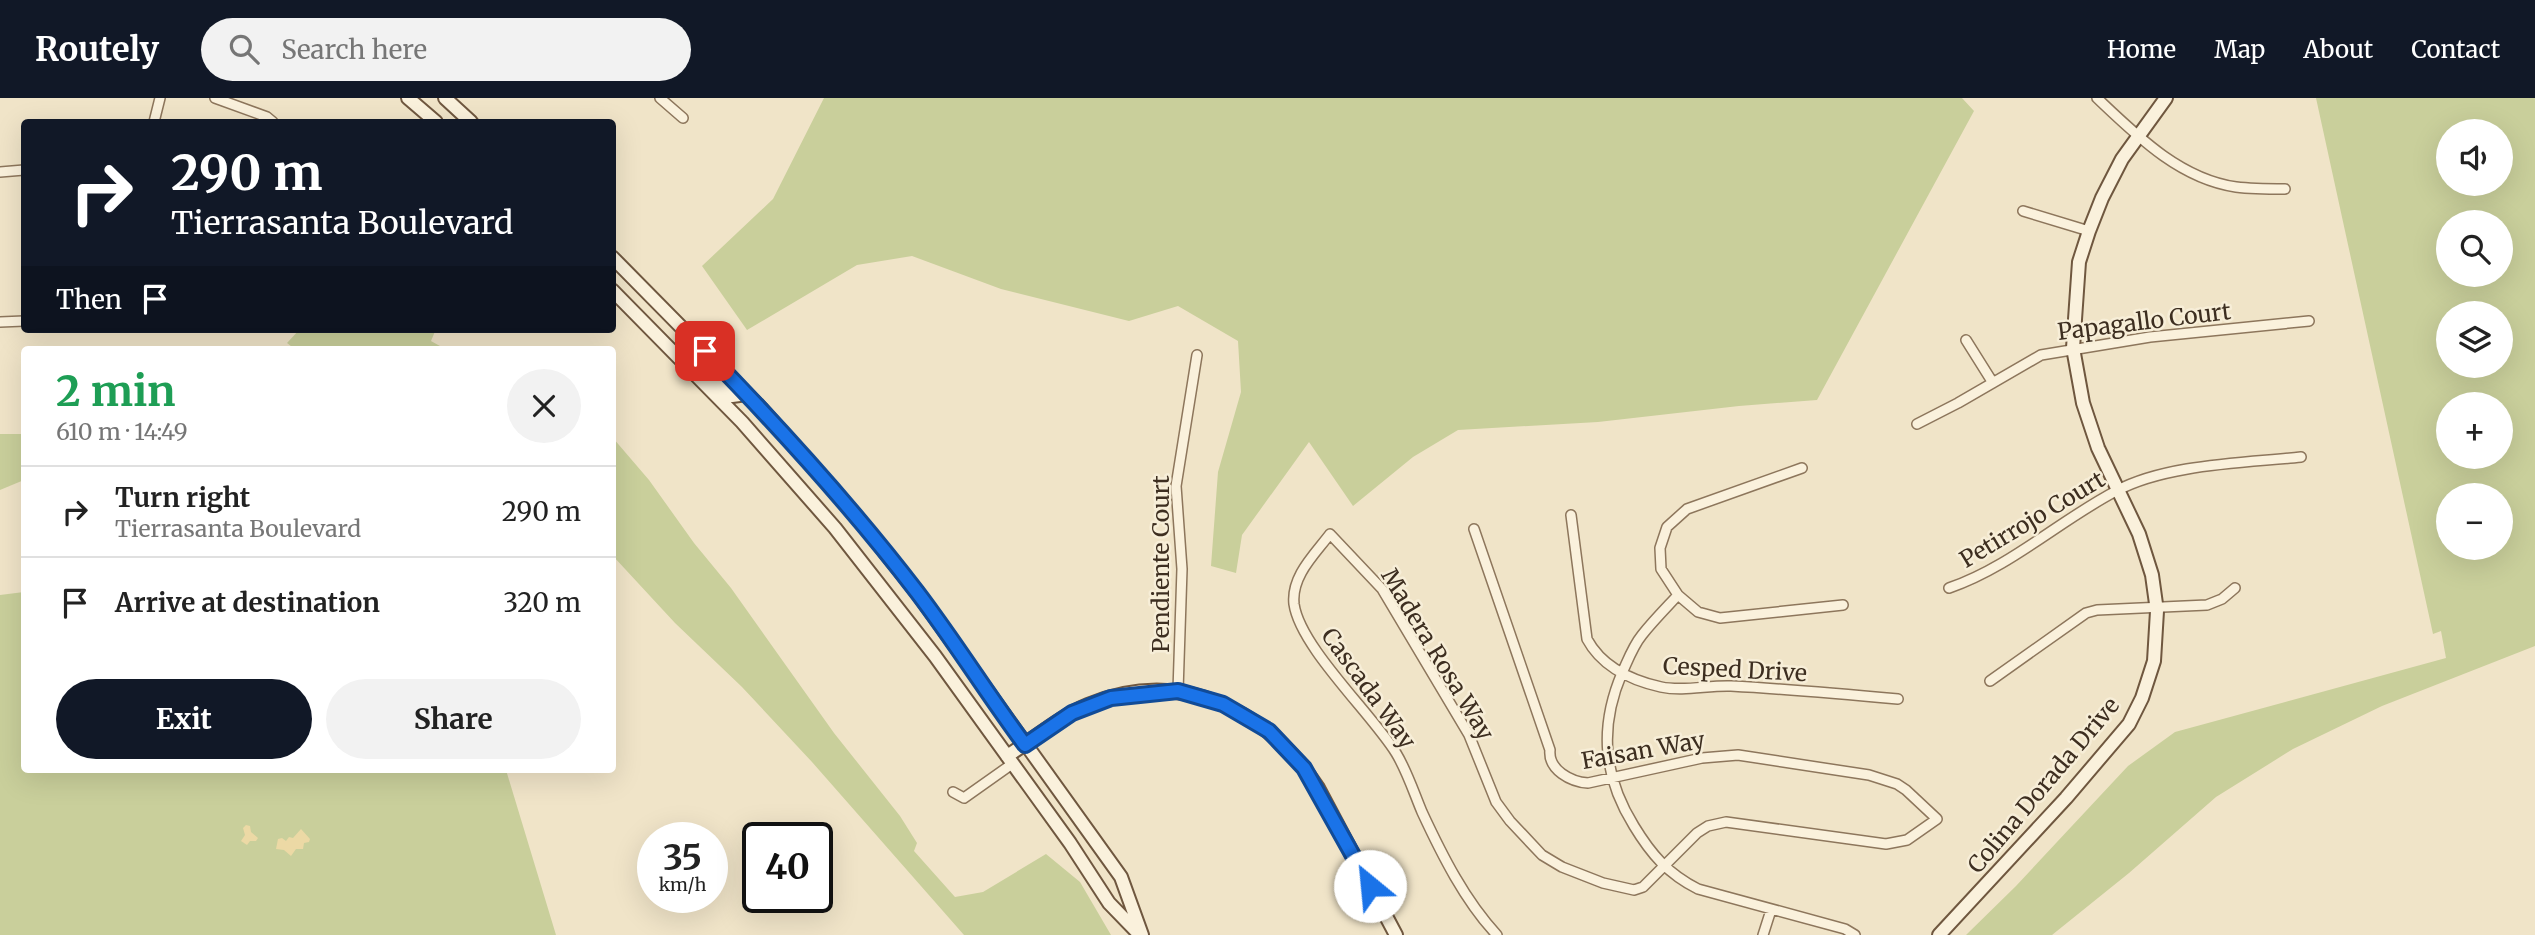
<!DOCTYPE html>
<meta charset="utf-8">
<style>
body{margin:0;font-family:Merriweather,serif;background:#f2f2f2;color:#222;height:100vh;display:flex;flex-direction:column;font-size:26px;white-space:nowrap}
*{box-sizing:border-box;margin:0}
p{font-size:23px;color:#767676}
.icon{flex:none;width:38px;height:38px;fill:none;stroke:currentColor;stroke-width:2;stroke-linecap:round;stroke-linejoin:round}
.map{position:relative;flex:1;overflow:hidden}
.side{position:absolute;left:21px;top:248px;width:595px;height:427px;display:flex;flex-direction:column;background:#fff;border-radius:7px;box-shadow:0 7px 28px #0002}
.side>*{flex:none}
.top-card{position:absolute;left:21px;top:21px;width:595px;height:214px;border-radius:7px;box-shadow:0 7px 28px #0002;background:#111827;color:#fff;overflow:hidden}
.tools{position:absolute;left:2436px;top:21px;display:grid;gap:14px}
.tools a{display:grid;place-items:center;width:77px;height:77px;border-radius:50%;background:#fff;box-shadow:0 7px 28px #0002;font-size:35px}
.speed{position:absolute;left:637px;top:724px;display:flex;gap:14px;font-size:35px;font-weight:700;text-align:center}
.speed>*{display:grid;place-content:center;width:91px;height:91px;border-radius:50%;background:#fff;box-shadow:0 7px 28px #0002;line-height:1}
.speed small{font-size:18px;font-weight:400}
.speed .limit{border:4px solid #111;border-radius:10px;background:#fff;color:#111}
.pin{position:absolute;display:grid;place-items:center;width:60px;height:60px;color:#fff;margin:-30px;border-radius:14px;box-shadow:0 4px 10px #0006}
.me{position:absolute;width:77px;margin:-38px;rotate:332deg;stroke-linejoin:round;filter:drop-shadow(0 0 5px #0008)}
.turn{display:flex;align-items:center;gap:24px;height:147px;padding:0 35px;font-size:32px}
.turn .icon{width:91px;height:91px;stroke-width:2.5}
.turn b{display:block;font-size:49px;line-height:60px}
.then{display:flex;align-items:center;height:66px;padding:0 35px;background:#0003;gap:14px;font-size:26px}
.round{display:grid;place-items:center;flex:none;width:74px;height:74px;border-radius:37px;background:#f2f2f2}
.head{display:flex;align-items:center;justify-content:space-between;height:119px;padding:0 35px}
h1{font-size:42px;font-weight:700;line-height:52px;color:#1e9e55}
.cta{display:flex;gap:14px;margin-top:auto;padding:14px 35px}
.cta a{flex:1;height:80px;border-radius:42px;background:#111827;color:#fff;font-size:28px;font-weight:700;line-height:80px;text-align:center}
.cta a+a{background:#f2f2f2;color:#222}
ul{padding:0;list-style:none}
li{display:flex;align-items:center;gap:21px;height:91px;padding:0 35px;border-top:2px solid #e0e0e0}
li div{flex:1}
li b{display:block;font-size:26px}
li em{font-style:normal}
header{display:flex;align-items:center;gap:42px;box-sizing:border-box;height:98px;padding:0 35px;background:#111827;color:#fff}
header strong{font-size:33px}
nav{display:flex;gap:38px;margin-inline-start:auto;font-size:24px}
.search{width:490px;height:63px;background:#f2f2f2;display:flex;align-items:center;gap:18px;box-sizing:border-box;padding:0 24px;border-radius:38px;color:#767676;font-size:26px}
.map>svg:first-child{display:block}
.green{fill:#c9cf9b;fill-rule:evenodd}
.sand{fill:#ecd9a5}
.lines{fill:none;stroke-linecap:round;stroke-linejoin:round}
.street-casing{stroke:#8d765c;stroke-width:12}
.secondary-casing{stroke:#6f573f;stroke-width:16}
.street{stroke:#faf1dc;stroke-width:9}
.secondary{stroke:#faf1dc;stroke-width:12}
.route-casing{stroke:#114b97;stroke-width:18}
.route{stroke:#1a73e8;stroke-width:12}
.labels{text-anchor:middle;dominant-baseline:central;stroke-width:5;stroke-linejoin:round;paint-order:stroke}
.street-label{font-size:23px;fill:#3d2e20;stroke:#f7eed8}
</style>
<header>
<strong>Routely</strong>
<div class="search"><svg class="icon" aria-label="search" viewBox="0 0 24 24"><circle cx="10" cy="10" r="6"/><path d="M15 15l6 6"/></svg>Search here</div>
<nav><a>Home</a><a>Map</a><a>About</a><a>Contact</a></nav>
</header>
<div class="map">
<svg width="2535" height="837" viewBox="0 0 2535 837">
<rect width="100%" height="100%" fill="#f0e4c8"/>
<path class="green" d="M824,0H1962L1974,13L1817,302L1739,308L1598,324L1458,332L1413,359L1353,408L1309,344L1242,437L1236,475L1211,468L1218,374L1241,294L1238,243L1178,208L1129,223L1001,191L912,158L857,167L747,232L702,168L773,101Z
M2316,0H2535V548L2382,608L2293,651L2216,699L2129,775L2052,837H1966L2016,788L2128,668L2175,634L2446,560L2441,533L2433,536ZM2448,33H2501V86H2448ZM2501,124V177H2448V124ZM2501,215V268H2448V215ZM2501,306V359H2448V306ZM2448,397H2501V450H2448Z
M300,231H436L431,243L447,252H296L287,245Z
M0,336H24V382L0,392Z
M613,340L649,382L694,445L731,490L834,635L900,718L917,745L914,753L955,799L983,794L1046,756L1080,784L1111,837H964L812,664L742,589L675,525L613,458Z
M24,494V672H506L556,837H0V497Z"/>
<path class="sand" d="M246,727L250,728L251,734L258,740L256,743H250L247,747L241,743L245,737L243,730Z
M301,731L310,741L309,744L304,745L303,751H296L291,758L284,752L276,751L278,741L282,740L286,743L289,739L293,740Z"/>
<g class="lines">
<g class="street-casing">
<path id="street" d="M215,0L267,19L273,24
M660,0L683,20
M2097,0C2137,38 2180,81 2236,89C2252,91 2269,91 2285,91
M154,24L160,0
M0,74L24,72
M2023,113L2089,133
M0,224L24,223
M1966,242L1993,285
M1917,326L1958,305L2041,257L2150,239L2309,223
M1802,370L1687,411L1667,429L1660,450L1661,471L1678,497L1698,514L1720,520L1843,507
M1571,417L1587,541C1602,569 1630,582 1661,589C1684,594 1708,587 1731,588C1787,591 1843,596 1898,601
M1474,431L1550,652C1548,672 1571,684 1588,685L1702,660L1738,657L1869,677L1897,686L1906,692L1937,721L1907,742L1886,746L1726,724L1708,728L1697,735L1643,789L1634,792L1603,785L1562,769L1542,757L1510,723L1496,704L1469,637L1382,491L1330,436C1315,456 1291,478 1294,506C1300,549 1372,616 1396,655C1407,673 1414,695 1422,714C1442,757 1465,803 1497,837
M1949,490C2010,469 2059,423 2116,393C2166,366 2244,365 2301,359
M1678,497C1666,510 1653,523 1642,537C1633,548 1628,562 1622,575C1599,629 1603,678 1634,728C1651,756 1668,776 1698,791L1845,831L1855,837
M1990,583L2086,515L2097,512L2207,507L2222,501L2235,490
M1178,593L1182,471L1176,388L1197,257
M953,694L964,700L1012,666
M1763,837L1771,812"/>
</g>
<g class="secondary-casing">
<path id="secondary" d="M408,0L436,24
M445,0L471,24
M612,159L761,310L857,419L918,496L1121,779L1142,837
M612,192L742,324L835,430L935,558L1070,745L1109,805L1140,837
M677,254L694,261L722,291L732,298L747,296
M1007,658C1034,641 1059,619 1088,607C1180,569 1266,611 1318,690L1396,837
M1939,837L2066,700L2129,626L2142,600L2154,563L2157,513L2152,477L2139,436L2098,350L2083,305L2073,250L2079,164L2089,133L2102,100L2122,61L2166,0"/>
</g>
<use href="#street" class="street"/>
<use href="#secondary" class="secondary"/>
</g>
<g class="lines">
<g class="route-casing">
<path id="route" d="M705,253C780,330 852,409 917,494C955,544 988,597 1025,647L1072,615L1111,600L1178,593L1223,606L1269,633L1304,670L1370,788"/>
</g>
<use href="#route" class="route"/>
</g>
<g class="labels">
<g class="street-label">
<text transform="translate(2144 223) rotate(-7)">Papagallo Court</text>
<text transform="translate(2032 421) rotate(-31)">Petirrojo Court</text>
<text transform="translate(1160 466) rotate(-90)">Pendiente Court</text>
<text transform="translate(1438 556) rotate(59)">Madera Rosa Way</text>
<text transform="translate(1735 571) rotate(3)">Cesped Drive</text>
<text transform="translate(1369 590) rotate(54)">Cascada Way</text>
<text transform="translate(1643 652) rotate(-10)">Faisan Way</text>
<text transform="translate(2043 687) rotate(-50)">Colina Dorada Drive</text>
</g>
</g>
</svg>
<div class="tools">
<a><svg class="icon" aria-label="sound" viewBox="0 0 24 24"><path d="M4 9h4l5-4v14l-5-4H4zM17 9q2 3 0 6"/></svg></a>
<a><svg class="icon" aria-label="search" viewBox="0 0 24 24"><circle cx="10" cy="10" r="6"/><path d="M15 15l6 6"/></svg></a>
<a><svg class="icon" aria-label="layers" viewBox="0 0 24 24"><path d="M12 4l9 5-9 5-9-5zM3 14l9 5 9-5"/></svg></a>
<a>+</a>
<a>−</a>
</div>
<div class="speed"><div>35<small>km/h</small></div><div class="limit">40</div></div>
<div class="pin" style="left:705px;top:253px;background:#d93025"><svg class="icon" aria-label="arrive" viewBox="0 0 24 24"><path d="M6 21V4h12l-3 4 3 4H6"/></svg></div>
<svg class="me" style="left:1370px;top:788px" viewBox="-20 -20 40 40"><circle r="19" fill="#fff"/><path d="M0-13L10 11 0 6-10 11z" fill="#1a73e8"/></svg>
<div class="top-card">
<div class="turn"><svg class="icon" aria-label="right" viewBox="0 0 24 24"><path d="M7 20v-9h11M14 6l5 5-5 5"/></svg><div><b>290 m</b>Tierrasanta Boulevard</div></div>
<div class="then">Then<svg class="icon" aria-label="arrive" viewBox="0 0 24 24"><path d="M6 21V4h12l-3 4 3 4H6"/></svg></div>
</div>
<section class="side">
<div class="head"><div><h1>2 min</h1><p>610 m · 14:49</p></div><a class="round"><svg class="icon" aria-label="close" viewBox="0 0 24 24"><path d="M6 6l12 12M18 6L6 18"/></svg></a></div>
<ul>
<li><svg class="icon" aria-label="right" viewBox="0 0 24 24"><path d="M7 20v-9h11M14 6l5 5-5 5"/></svg><div><b>Turn right</b><p>Tierrasanta Boulevard</p></div><em>290 m</em></li>
<li><svg class="icon" aria-label="arrive" viewBox="0 0 24 24"><path d="M6 21V4h12l-3 4 3 4H6"/></svg><div><b>Arrive at destination</b></div><em>320 m</em></li>
</ul>
<div class="cta"><a>Exit</a><a>Share</a></div>
</section>
</div>
